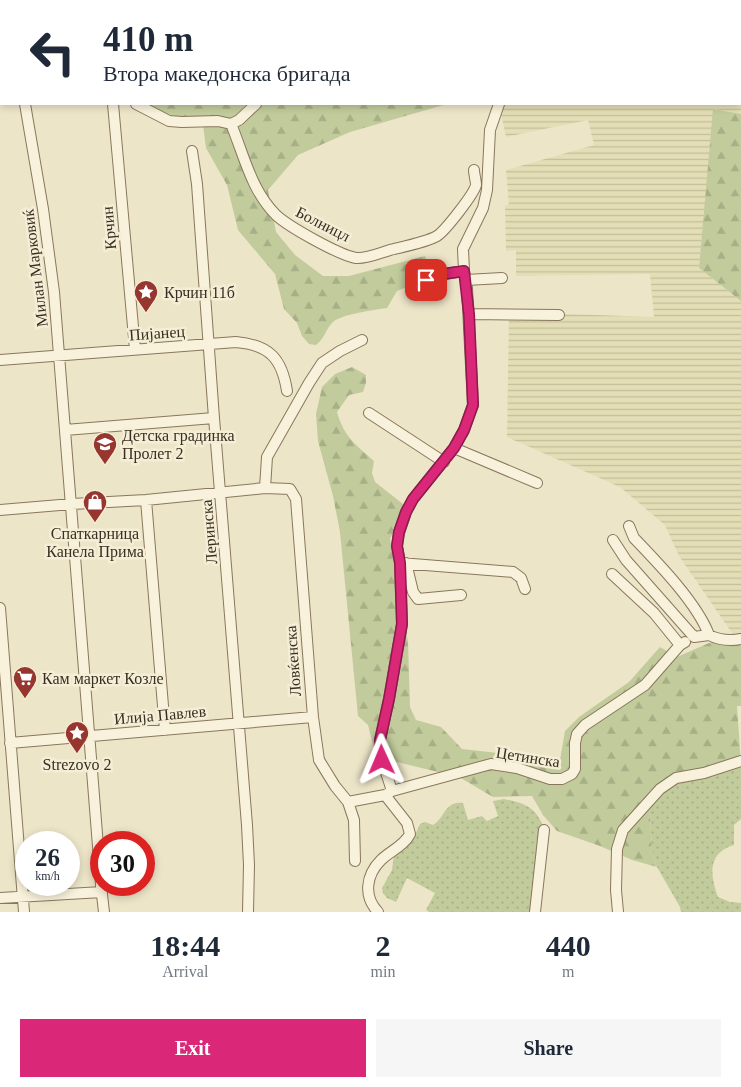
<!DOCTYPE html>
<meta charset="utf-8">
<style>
body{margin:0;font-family:Georgia,serif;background:#f6f6f7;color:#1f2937;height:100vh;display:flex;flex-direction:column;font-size:19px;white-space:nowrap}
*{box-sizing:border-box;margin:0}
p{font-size:16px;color:#747a83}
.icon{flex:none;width:28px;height:28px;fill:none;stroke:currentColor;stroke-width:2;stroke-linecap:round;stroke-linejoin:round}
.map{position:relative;height:912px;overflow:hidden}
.drawer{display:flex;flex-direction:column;background:#fff;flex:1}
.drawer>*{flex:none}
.banner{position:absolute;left:0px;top:0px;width:741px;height:105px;box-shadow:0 2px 8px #0003;background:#fff;color:#1f2937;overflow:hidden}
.speed{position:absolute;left:15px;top:831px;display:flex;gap:10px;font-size:25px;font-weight:700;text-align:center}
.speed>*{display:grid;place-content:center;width:65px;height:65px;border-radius:50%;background:#fff;box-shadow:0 2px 8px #0003;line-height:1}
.speed small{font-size:12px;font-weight:400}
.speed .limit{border:8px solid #d22;background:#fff;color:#111}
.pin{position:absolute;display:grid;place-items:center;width:42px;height:42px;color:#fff;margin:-21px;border-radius:10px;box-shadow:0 2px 8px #0006}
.me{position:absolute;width:55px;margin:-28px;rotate:359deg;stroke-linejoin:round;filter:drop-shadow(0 0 4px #0008)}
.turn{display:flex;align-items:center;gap:18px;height:105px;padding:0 20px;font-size:22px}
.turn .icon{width:65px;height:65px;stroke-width:2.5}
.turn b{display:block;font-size:35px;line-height:42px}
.eta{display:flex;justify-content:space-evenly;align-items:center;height:85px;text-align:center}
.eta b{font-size:30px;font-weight:700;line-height:35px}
.cta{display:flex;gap:10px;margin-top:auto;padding:10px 20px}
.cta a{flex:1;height:58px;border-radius:0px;background:#db2777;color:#fff;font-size:20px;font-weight:700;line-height:58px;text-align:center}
.cta a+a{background:#f6f6f7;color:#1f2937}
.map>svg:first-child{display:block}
.farmland{fill:url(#farmland-rules)}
.grass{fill:url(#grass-dots)}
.forest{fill:url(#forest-firs)}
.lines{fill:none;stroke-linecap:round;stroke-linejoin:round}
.minor-casing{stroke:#89775d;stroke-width:12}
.minor{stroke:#f8f1db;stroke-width:10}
.route-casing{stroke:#8e194d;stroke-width:12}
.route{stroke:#db2777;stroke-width:9}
.labels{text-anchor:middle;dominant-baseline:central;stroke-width:5;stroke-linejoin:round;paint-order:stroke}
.street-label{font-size:16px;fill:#3a2e20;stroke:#f5eed7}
.poi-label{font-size:16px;fill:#3a2e20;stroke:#f5eed7;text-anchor:start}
</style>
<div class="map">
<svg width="741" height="912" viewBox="0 0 741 912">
<defs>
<pattern id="farmland-rules" width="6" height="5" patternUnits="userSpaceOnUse" patternTransform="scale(1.25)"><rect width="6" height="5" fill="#e3deb5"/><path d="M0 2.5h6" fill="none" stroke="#c4bf9b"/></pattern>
<pattern id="grass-dots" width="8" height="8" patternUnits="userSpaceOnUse" patternTransform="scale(1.25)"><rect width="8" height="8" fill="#c2cb9c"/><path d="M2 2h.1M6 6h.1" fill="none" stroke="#a7af86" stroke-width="1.8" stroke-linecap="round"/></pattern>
<pattern id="forest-firs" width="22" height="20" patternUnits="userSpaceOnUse" patternTransform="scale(1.25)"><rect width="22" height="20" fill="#c2cb9c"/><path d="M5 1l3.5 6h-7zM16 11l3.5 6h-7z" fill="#a7af86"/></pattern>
</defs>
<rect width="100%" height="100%" fill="#ede5c8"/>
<path class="farmland" d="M726,0H741V114L714,109L699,268L741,301V633L734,636L679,556L665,525L620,487L507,437L509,312L654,317L650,274L516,276V250L506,251L505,206L509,204L506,170L594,145L588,120L506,137L499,104H740V1H724Z"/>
<path class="grass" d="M741,765V819L734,825V845C707,853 710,876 718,897L730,902L741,903V912H681L680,907L657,867L652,851L649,793L673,776Z
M504,799C523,803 535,806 543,826C546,834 537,899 535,912H429L426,910L435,893L407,878L396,902L387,898L383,893L382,888L392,870L394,855L415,835L420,824L425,822L433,825C445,818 445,800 463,803L468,820L482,816L487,821L498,816L493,801Z"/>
<path class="forest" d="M142,104H447L350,132L298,155L268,190L276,232L295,255L323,276H349L425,256L429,266L412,285L397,291L387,308C374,310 342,314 333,322C326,328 326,337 316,345L309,344L302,336L297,323L284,309L275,274L238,230L227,185L206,148L203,125L192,120L167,114Z
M713,109L741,114V301L699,268Z
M352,367L366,375V383L363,392L349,395L337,412C344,437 356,445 374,461L372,473L375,482L403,504L404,511L390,539L408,642L410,707L416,720L441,727L462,749L507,754L559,766L565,731L579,717L629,682L660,647L677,657L709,643L741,633V706H737L741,765L673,776L649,793L652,851L657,867L632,860L600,846L557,831L543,815L532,796L493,797L459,777L376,757L368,725L358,716L340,532L333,496L318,441L316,414L322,387L335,374Z"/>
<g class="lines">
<g class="minor-casing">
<path id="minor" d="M383,0L384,1
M447,0L448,1
M497,0L498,1
M538,0L539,1
M572,1L576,0
M0,26L1,27
M25,104L43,209L54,292L101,884
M113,104L135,349
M136,104L169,121L182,122L218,121L231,124L239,120L256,104
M231,124C244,155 251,190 276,215C289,227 339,255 356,258C366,259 380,253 390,250C402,247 427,242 437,236C445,231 474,194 476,185C476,181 474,174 474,170
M192,151L197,184L214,418L247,825L249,865L248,912
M464,271L463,249L483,208L487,190L490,130L499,104
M466,280L502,278
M469,314L559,315
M0,360L236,342C270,345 282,359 287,391
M369,413L444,462
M65,430L214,418
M454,448L537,483
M265,488L267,457L309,383L322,363L340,351L362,340
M146,500L165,730
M0,510L72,504L146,500L265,488L290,489L296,499L313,717L319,760L335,786L348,802L385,795L392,791L491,764L517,768L550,779H562L572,774L575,769V743L577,734L585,725L645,685L680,645
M629,526L634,538C658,563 697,603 709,635C719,640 730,641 741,639
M613,540L626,560L694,637L709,635
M400,563L513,572L521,578L525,589
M406,563L413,592L418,599L461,595
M612,574L654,613L680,645L685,642
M0,608L24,912
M10,743L313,717
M392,791L382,760L380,740L389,699L402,624L400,563L397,546L399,533L406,512L413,499L454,448L464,430L473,405L467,288L464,271L437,275L415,285
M348,802L354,820L355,861
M101,886L104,912
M0,898L102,892
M378,912C363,896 366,875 381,860C390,851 404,846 410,834L407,823L385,795
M535,912L544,830
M618,912L616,890L617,849L623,830L660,789L676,778L704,773L741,761"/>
</g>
<use href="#minor" class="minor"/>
</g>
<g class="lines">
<g class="route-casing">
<path id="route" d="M382,760L380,740L389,699L402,624L400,563L397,546L399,532L406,512L413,499L454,448L464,430L473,405L469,314L464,271L437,275L426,280"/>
</g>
<use href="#route" class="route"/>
</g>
<defs>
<g id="sight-pin" transform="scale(1.25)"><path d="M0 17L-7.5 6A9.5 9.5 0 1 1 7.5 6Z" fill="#96362f" stroke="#f5eed7"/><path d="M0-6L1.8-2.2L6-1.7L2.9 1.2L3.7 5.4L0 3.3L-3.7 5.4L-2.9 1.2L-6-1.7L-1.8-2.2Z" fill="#fff"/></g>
<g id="school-pin" transform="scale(1.25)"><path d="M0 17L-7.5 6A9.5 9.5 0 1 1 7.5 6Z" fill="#96362f" stroke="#f5eed7"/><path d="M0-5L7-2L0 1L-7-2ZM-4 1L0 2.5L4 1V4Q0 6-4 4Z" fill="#fff"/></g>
<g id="shop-pin" transform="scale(1.25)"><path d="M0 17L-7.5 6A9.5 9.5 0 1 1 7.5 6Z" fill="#96362f" stroke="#f5eed7"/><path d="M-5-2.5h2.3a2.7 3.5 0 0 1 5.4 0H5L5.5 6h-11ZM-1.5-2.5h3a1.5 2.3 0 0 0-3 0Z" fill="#fff"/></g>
<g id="supermarket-pin" transform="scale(1.25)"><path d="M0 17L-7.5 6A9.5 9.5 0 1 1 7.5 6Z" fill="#96362f" stroke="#f5eed7"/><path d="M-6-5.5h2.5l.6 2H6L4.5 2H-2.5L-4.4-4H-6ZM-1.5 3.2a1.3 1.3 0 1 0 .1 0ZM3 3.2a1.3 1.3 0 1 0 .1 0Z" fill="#fff"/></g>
</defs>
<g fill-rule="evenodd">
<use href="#sight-pin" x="146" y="292"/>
<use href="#school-pin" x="105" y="444"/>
<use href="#shop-pin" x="95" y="502"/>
<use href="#supermarket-pin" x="25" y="678"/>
<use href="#sight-pin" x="77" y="733"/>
</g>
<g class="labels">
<g class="street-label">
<text transform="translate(323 224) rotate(27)">Болницл</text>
<text transform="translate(109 228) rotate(-95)">Крчин</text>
<text transform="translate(35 268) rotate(-97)">Милан Марковиќ</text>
<text transform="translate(157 333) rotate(-4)">Пијанец</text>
<text transform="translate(209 532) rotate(-95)">Леринска</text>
<text transform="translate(293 661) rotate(-94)">Ловќенска</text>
<text transform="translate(160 715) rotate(-5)">Илија Павлев</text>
<text transform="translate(528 757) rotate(9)">Цетинска</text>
</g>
<g class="poi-label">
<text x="164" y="292">Крчин 11б</text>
<text x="122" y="435">Детска градинка<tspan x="122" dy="18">Пролет 2</tspan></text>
<text x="95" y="533" text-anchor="middle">Спаткарница<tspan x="95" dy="18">Канела Прима</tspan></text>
<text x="42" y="678">Кам маркет Козле</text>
<text x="77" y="764" text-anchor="middle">Strezovo 2</text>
</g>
</g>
</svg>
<div class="speed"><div>26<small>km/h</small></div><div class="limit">30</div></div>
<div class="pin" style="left:426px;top:280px;background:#d93025"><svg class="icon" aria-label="arrive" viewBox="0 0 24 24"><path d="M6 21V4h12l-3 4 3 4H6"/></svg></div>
<svg class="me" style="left:382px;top:760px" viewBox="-20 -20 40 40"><path d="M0-17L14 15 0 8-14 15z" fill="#db2777" stroke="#fff" stroke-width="4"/></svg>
<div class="banner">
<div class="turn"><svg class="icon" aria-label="left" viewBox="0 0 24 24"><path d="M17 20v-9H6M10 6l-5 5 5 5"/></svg><div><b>410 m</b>Втора македонска бригада</div></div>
</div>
</div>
<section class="drawer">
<div class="eta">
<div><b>18:44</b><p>Arrival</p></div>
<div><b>2</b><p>min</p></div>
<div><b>440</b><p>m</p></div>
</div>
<div class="cta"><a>Exit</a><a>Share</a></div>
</section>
